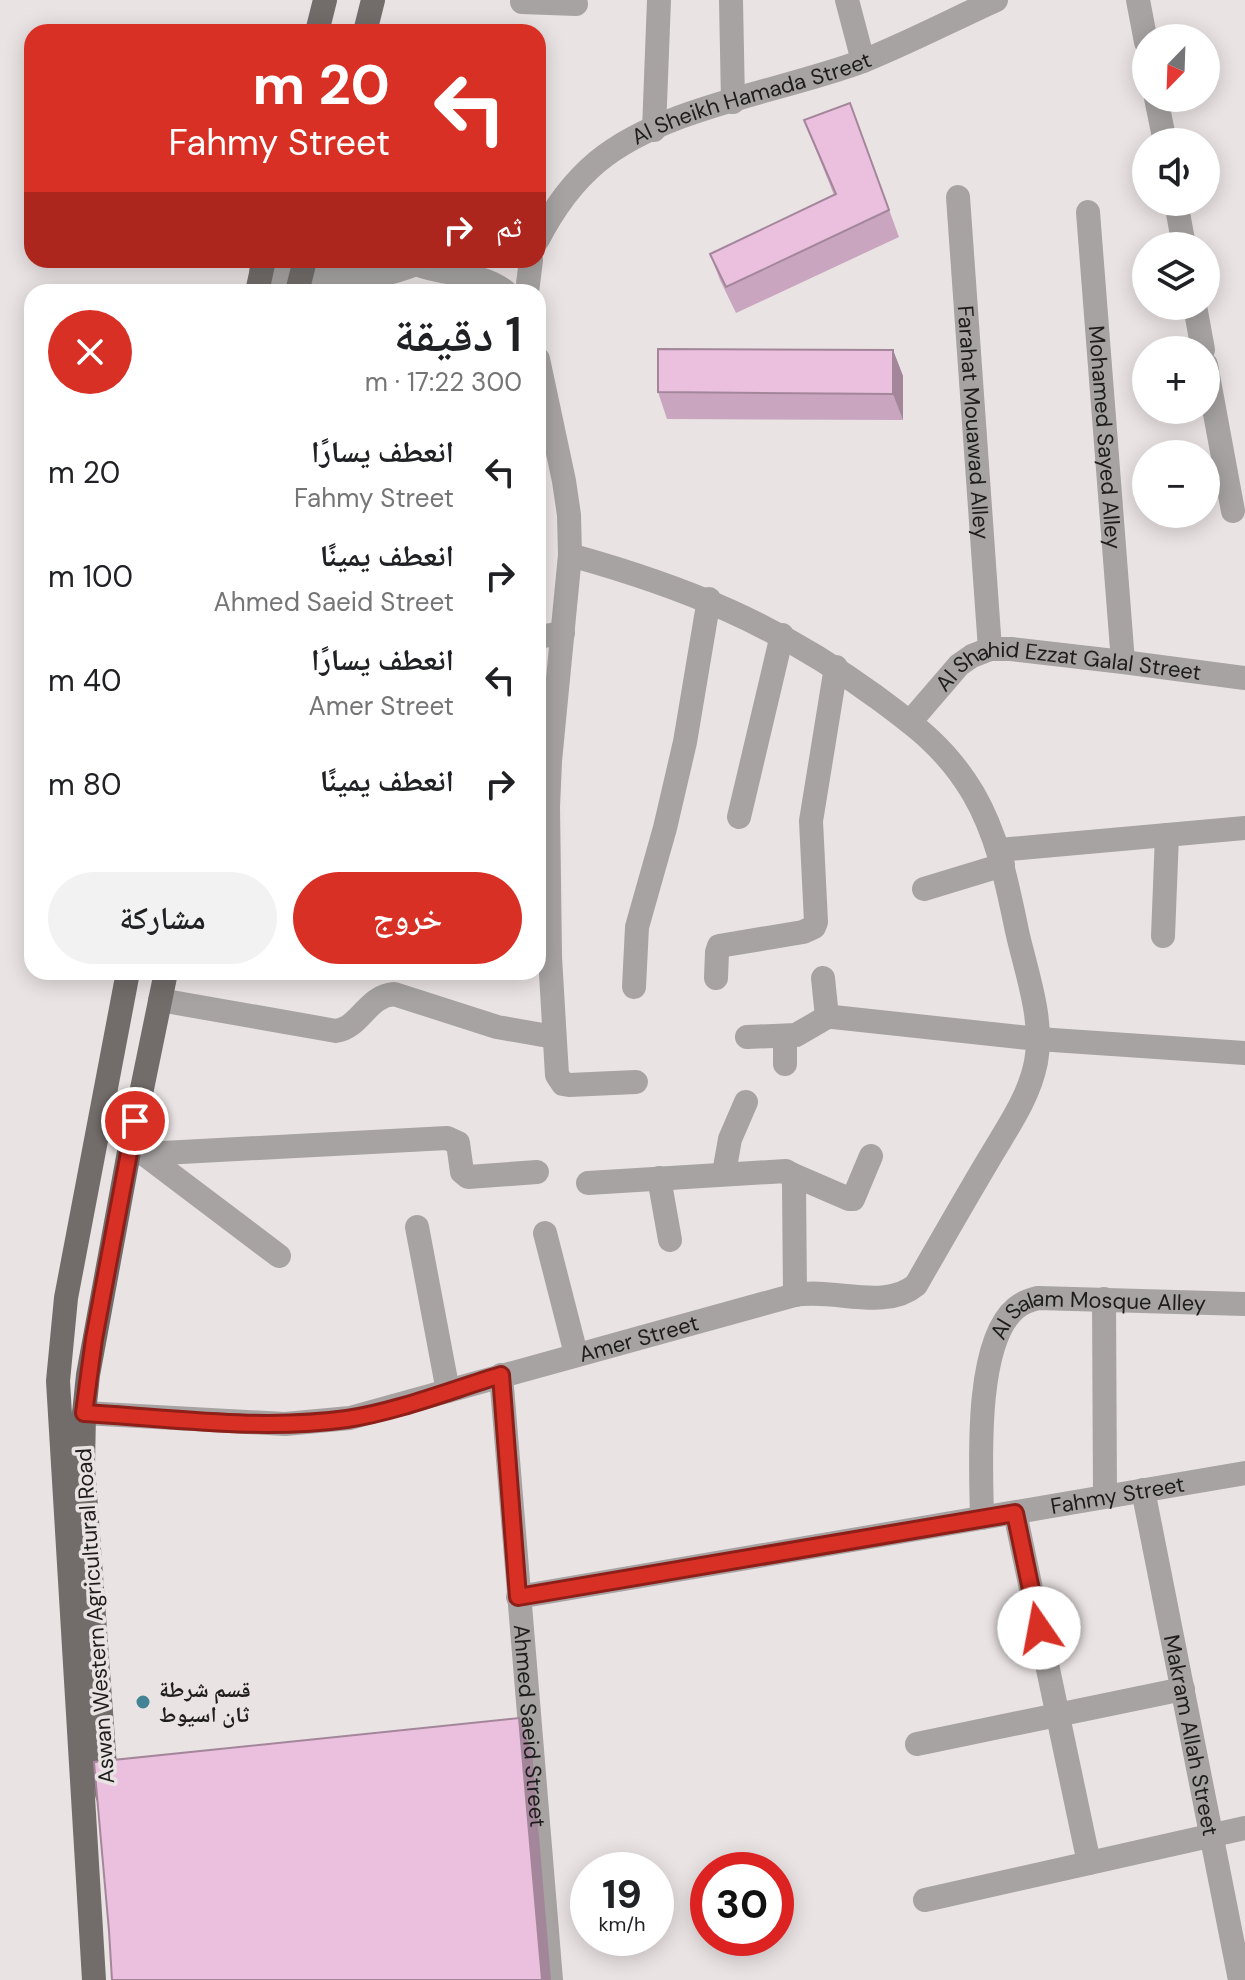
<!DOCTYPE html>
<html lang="ar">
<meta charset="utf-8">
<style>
body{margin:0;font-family:"DM Sans","Noto Naskh Arabic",sans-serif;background:#f2f2f2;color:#202124;direction:rtl;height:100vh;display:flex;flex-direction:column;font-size:30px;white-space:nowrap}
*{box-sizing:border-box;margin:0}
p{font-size:26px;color:#757577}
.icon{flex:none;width:44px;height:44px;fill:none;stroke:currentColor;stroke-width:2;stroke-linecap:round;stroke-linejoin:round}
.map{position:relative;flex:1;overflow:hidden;direction:ltr}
.sheet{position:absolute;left:24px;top:284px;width:522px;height:696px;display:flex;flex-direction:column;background:#fff;border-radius:24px;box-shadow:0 4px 20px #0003;direction:rtl}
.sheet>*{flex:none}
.guide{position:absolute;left:24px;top:24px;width:522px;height:244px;border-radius:24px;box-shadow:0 4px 20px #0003;direction:rtl;background:#d93025;color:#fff;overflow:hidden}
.needle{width:52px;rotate:203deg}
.fabs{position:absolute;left:1132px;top:24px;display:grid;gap:16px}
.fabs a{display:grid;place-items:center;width:88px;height:88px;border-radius:50%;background:#fff;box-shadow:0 4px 20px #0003;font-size:40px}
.speed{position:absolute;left:570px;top:1852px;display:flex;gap:16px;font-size:40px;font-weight:700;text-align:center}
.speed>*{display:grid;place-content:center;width:104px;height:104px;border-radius:50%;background:#fff;box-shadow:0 4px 20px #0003;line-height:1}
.speed small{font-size:20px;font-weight:400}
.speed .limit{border:12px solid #d22;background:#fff;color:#111}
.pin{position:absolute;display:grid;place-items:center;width:68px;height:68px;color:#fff;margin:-34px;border:4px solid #fff;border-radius:50%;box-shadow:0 2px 8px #0007}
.me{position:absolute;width:88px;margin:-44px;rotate:348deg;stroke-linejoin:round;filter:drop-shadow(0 0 6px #0008)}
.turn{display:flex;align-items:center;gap:28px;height:168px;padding:0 24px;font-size:36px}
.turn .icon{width:104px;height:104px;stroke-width:2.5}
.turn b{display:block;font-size:56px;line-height:68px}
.then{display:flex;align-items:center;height:76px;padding:0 24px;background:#0003;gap:16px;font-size:30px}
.round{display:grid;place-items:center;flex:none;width:84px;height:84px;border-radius:42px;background:#f2f2f2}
.overview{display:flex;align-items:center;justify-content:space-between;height:136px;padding:0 24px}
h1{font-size:48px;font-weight:600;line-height:60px}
.cta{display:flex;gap:16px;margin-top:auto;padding:16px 24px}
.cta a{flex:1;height:92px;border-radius:48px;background:#d93025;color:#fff;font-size:32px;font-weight:600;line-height:92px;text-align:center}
.cta a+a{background:#f2f2f2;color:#202124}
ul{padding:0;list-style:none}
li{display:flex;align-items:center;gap:24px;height:104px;padding:0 24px}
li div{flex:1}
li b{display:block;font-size:30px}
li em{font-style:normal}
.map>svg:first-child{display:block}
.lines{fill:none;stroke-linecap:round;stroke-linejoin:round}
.minor{stroke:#a6a3a2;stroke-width:24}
.major{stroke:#726d6b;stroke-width:24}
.wall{fill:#c9a5bf}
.shaded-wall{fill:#a4869b}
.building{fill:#eac0de;stroke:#a4869b;stroke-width:2}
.route-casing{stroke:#8d1f18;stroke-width:20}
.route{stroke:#d93025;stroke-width:14}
.poi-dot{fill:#428396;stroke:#eae3e4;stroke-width:3}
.labels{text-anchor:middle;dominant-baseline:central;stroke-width:7;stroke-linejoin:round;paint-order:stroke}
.street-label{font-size:22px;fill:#1e1c1c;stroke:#eae3e4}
.poi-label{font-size:22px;font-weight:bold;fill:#1e1c1c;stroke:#eae3e4;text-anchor:start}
</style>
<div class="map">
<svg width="1245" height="1980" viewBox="0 0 1245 1980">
<rect width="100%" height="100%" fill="#eae3e4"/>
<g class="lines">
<g class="minor">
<path d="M731,0L733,102"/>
<path d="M847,0L863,61"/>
<path d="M1138,0L1146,42"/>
<path d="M522,2L576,4"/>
<path d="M1156,98L1165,142"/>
<path d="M654,130L659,0"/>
<path id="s1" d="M958,197L990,649"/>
<path d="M1176,202L1184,246"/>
<path id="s2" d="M1088,212L1123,662"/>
<path id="s3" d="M538,239C553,210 572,183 597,162C665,106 781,92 863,61C908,43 952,20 996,0"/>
<path d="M416,264C447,276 478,271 506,292"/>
<path d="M261,271C317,281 362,286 416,264"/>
<path d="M527,292L531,260"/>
<path d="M1195,306L1203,350"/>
<path d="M538,359L564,481L569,515L570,555L550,761L548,807L550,957L557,1075L563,1084L569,1085L636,1082"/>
<path d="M1206,365L1233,511"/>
<path d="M538,637L563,633"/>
<path id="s4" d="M910,722L959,665L972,656L990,649H1011L1123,662L1245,678"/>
<path d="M739,817L782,635"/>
<path d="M999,850L1245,828"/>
<path d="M924,889L1003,865"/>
<path d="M1163,936L1167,835"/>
<path d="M716,978L717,952L719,946L803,932L814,927L816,922L811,821L836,667"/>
<path d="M823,978L827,1017"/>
<path d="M634,987L637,927L665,828L685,742L709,599"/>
<path d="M160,1000L336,1031C361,1027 367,996 394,994L497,1027L554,1037"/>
<path d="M747,1037L796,1035L827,1017H833L1038,1039L1245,1053"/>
<path d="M785,1064V1037"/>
<path d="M129,1152L144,1154L447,1138L458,1143L462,1172L468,1177L537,1172"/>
<path d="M144,1154L279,1256"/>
<path d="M724,1173L730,1139L746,1102"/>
<path d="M791,1174L849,1199H853L871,1156"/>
<path d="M659,1178L670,1240"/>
<path d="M588,1183L786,1171L791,1174L794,1183L795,1295"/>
<path d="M417,1227L448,1391"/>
<path d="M545,1233L576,1354"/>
<path d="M1104,1299L1105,1496"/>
<path id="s5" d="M501,1375L551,1980"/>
<path id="s6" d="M84,1413L285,1424L350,1418L795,1295C835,1288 885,1311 916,1285C940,1243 964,1201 989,1159C1007,1128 1029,1098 1036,1062C1044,1019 1026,972 1017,931C1007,883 998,836 973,793C946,748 917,727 875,696C778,625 686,587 570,555"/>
<path id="s7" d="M1143,1490L1240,1980"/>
<path d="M1015,1513L1089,1863"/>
<path id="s8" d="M982,1518C981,1467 974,1343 1016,1308C1023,1302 1030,1300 1038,1298L1245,1304"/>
<path id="s9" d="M518,1597L1245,1473"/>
<path d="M917,1744L1183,1689"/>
<path d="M925,1900L1245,1828"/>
</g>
<path class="major" d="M317,32L325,0
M365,32L373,0
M257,292L264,260
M297,292L305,260
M107,1794L83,1466L84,1413L88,1375L129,1152L166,972
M94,1980L58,1381L66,1298L128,972"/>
</g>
<path class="wall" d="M850,103L899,237L736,313L720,280L710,254L834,195L804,120Z
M893,350L903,376V420L667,419L658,392Z"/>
<path class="shaded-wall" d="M893,350L903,376V420L893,394Z
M519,1718L532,1752L551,1980H542Z"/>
<path class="building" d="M850,103L889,210L726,287L710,254L836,194L804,120Z
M658,349L893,350V394L658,392Z
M519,1718L542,1980H112L109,1931L94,1762Z"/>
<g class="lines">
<g class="route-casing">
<path id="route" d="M135,1121L94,1339L84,1413C171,1418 261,1431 347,1419C399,1411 451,1390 501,1375L518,1597L1015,1513L1039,1628"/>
</g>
<use href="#route" class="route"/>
</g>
<circle class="poi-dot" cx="143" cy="1702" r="8"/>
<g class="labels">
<g class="street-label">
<text stroke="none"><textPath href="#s3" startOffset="266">Al Sheikh Hamada Street</textPath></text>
<text stroke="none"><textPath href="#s1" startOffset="226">Farahat Mouawad Alley</textPath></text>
<text stroke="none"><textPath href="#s2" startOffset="226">Mohamed Sayed Alley</textPath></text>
<text stroke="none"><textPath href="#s4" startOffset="184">Al Shahid Ezzat Galal Street</textPath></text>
<text stroke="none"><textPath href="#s8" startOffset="296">Al Salam Mosque Alley</textPath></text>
<text stroke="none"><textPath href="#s6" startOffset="566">Amer Street</textPath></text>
<text stroke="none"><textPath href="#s9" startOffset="608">Fahmy Street</textPath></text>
<text transform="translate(95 1616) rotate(-94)">Aswan Western Agricultural Road</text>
<text stroke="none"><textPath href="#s5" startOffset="352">Ahmed Saeid Street</textPath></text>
<text stroke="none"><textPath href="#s7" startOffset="250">Makram Allah Street</textPath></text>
</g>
<g class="poi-label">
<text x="159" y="1689">قسم شرطة<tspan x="159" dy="25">ثان اسيوط</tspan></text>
</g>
</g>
</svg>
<div class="fabs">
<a><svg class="needle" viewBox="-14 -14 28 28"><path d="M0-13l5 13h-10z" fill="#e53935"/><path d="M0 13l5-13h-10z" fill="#757577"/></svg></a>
<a><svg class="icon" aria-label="sound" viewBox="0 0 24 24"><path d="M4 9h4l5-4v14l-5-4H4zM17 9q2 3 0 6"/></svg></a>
<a><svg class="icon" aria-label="layers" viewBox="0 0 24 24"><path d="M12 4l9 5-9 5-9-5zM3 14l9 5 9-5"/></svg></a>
<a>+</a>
<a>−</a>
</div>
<div class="speed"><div>19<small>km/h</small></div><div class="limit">30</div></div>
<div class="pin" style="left:135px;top:1121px;background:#d93025"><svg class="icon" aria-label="arrive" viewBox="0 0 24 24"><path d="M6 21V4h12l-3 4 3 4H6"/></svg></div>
<svg class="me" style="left:1039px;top:1628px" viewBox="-20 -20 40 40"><circle r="19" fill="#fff"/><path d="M0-13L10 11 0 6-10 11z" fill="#d93025"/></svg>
<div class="guide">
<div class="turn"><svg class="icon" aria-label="left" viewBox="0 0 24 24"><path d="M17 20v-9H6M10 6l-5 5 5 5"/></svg><div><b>20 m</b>Fahmy Street</div></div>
<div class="then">ثم<svg class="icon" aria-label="right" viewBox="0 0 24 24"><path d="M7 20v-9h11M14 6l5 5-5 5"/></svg></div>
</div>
<section class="sheet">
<div class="overview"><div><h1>1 دقيقة</h1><p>300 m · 17:22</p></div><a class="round" style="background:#d93025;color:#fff"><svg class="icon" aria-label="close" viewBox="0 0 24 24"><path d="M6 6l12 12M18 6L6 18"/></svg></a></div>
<ul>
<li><svg class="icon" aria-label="left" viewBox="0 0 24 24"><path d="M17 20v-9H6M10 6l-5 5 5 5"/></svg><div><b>انعطف يسارًا</b><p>Fahmy Street</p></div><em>20 m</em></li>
<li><svg class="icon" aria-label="right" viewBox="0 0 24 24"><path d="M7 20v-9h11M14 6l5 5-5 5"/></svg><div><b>انعطف يمينًا</b><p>Ahmed Saeid Street</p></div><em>100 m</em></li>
<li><svg class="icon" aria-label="left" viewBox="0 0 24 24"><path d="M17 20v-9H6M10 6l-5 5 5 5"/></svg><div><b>انعطف يسارًا</b><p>Amer Street</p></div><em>40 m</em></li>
<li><svg class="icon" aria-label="right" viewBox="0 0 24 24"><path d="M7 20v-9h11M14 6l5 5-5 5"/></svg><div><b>انعطف يمينًا</b></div><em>80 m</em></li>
</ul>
<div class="cta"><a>خروج</a><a>مشاركة</a></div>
</section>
</div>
